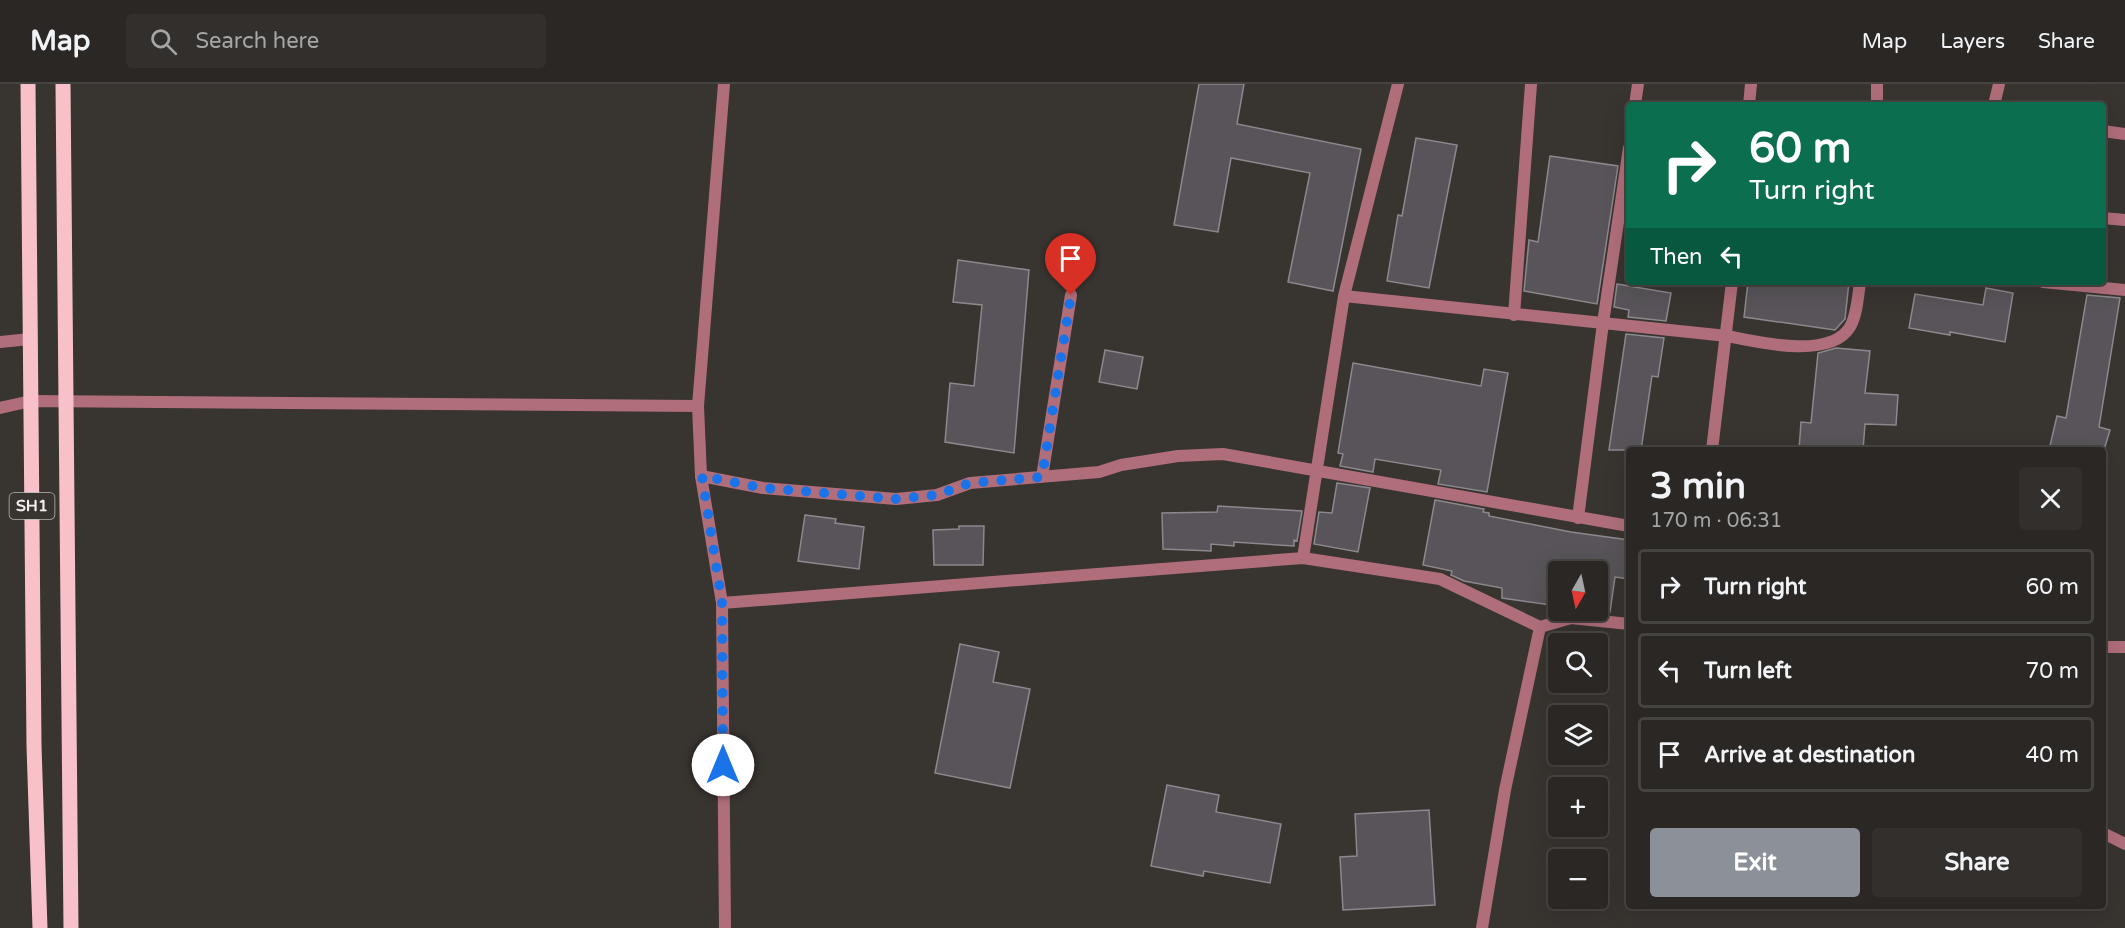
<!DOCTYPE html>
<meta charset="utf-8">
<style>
body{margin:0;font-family:"Varela Round",sans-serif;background:#322f2c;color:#f1f3f6;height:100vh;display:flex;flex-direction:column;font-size:22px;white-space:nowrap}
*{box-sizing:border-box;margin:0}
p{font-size:20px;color:#a5a5a6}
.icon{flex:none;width:33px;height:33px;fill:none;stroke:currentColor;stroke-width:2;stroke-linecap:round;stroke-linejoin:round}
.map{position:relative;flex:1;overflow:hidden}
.sheet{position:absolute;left:1626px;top:363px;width:480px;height:462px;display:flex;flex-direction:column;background:#2a2724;border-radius:6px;box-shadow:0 6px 24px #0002,0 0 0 2px #464441}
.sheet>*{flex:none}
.hud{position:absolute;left:1626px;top:18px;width:480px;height:183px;border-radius:6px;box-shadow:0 6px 24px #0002,0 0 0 2px #464441;background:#0b6e4f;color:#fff;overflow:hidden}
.needle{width:39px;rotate:189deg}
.fabs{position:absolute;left:1548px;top:477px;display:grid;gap:12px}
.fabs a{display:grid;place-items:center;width:60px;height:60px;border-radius:6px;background:#2a2724;box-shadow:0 6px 24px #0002,0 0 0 2px #464441;font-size:30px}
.pin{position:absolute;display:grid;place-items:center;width:51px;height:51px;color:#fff;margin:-62px -26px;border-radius:50% 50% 50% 0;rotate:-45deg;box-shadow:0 0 6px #0007}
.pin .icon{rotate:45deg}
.me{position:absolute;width:66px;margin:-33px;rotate:0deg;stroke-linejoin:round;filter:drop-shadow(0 0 4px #0008)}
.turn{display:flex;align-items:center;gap:21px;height:126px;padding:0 24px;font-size:27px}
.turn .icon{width:78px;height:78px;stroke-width:2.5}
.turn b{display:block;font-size:42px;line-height:51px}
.then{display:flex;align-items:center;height:57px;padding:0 24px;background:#0003;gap:12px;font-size:22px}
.round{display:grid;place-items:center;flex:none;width:63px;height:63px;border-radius:6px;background:#322f2c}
.head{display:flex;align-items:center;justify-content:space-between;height:102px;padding:0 24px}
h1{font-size:36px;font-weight:700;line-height:45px}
.action{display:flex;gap:12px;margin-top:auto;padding:12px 24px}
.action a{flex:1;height:69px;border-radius:6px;background:#8c9099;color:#fff;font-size:24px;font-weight:700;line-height:69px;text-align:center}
.action a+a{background:#322f2c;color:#f1f3f6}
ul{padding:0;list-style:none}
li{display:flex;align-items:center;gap:18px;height:75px;margin:0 12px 9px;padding:0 12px;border:3px solid #464441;border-radius:6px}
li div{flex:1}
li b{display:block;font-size:22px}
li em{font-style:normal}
header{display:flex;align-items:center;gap:36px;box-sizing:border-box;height:84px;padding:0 30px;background:#2a2724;border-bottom:2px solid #464441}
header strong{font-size:28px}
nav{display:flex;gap:33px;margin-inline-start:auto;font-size:21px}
.search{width:420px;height:54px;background:#322f2c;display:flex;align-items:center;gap:15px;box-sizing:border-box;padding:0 21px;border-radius:6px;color:#a5a5a6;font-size:22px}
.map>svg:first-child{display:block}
.building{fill:#585459;stroke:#8c888d;stroke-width:1.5}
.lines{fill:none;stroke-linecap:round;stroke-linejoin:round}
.service{stroke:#af6e7a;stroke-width:12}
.minor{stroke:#af6e7a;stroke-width:12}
.tertiary{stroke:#af6e7a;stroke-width:12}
.primary{stroke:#f8c1ca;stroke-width:15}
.route{stroke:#1a73e8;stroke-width:10;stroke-dasharray:0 18}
.labels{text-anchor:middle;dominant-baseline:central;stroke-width:4.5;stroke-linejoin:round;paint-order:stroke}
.shield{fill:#383430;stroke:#bab7b4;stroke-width:1.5}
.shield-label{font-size:16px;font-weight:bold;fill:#f2efec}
</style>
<header>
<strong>Map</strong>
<div class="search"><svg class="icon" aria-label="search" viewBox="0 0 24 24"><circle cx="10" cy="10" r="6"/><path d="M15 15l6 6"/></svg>Search here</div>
<nav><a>Map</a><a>Layers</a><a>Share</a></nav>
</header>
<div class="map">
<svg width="2125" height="844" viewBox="0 0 2125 844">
<rect width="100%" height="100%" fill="#383430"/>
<path class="building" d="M1199,0H1244L1237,40L1361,65L1333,207L1288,198L1310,89L1231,74L1218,148L1174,141Z
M1416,54L1457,61L1429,204L1387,197L1398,131L1402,132Z
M1550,72L1618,82L1597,220L1524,207L1529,156L1538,158Z
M958,176L1029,186L1014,369L945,358L950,299L974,302L982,221L953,218Z
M1748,198H1849L1845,235L1835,246L1744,233Z
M1617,200L1671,209L1666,237L1628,233L1629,226L1614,223Z
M1986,204L2013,209L2005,258L1950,248V251L1909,244L1915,210L1983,221Z
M2087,211L2120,214L2099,343L2110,346L2104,366H2049L2057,332L2066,334Z
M1626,250L1664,254L1658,293L1652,292L1641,366H1609Z
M1836,264L1870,267L1865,309L1898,311L1896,341L1865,340L1863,366H1799L1801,338L1811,339L1818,269Z
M1105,266L1143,273L1137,305L1099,298Z
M1353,279L1481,302L1484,285L1508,289L1487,408L1438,400L1441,386L1375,375L1373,388L1340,382L1343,370L1338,369Z
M1337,399L1370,404L1358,468L1314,460L1319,428L1332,429Z
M1435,416L1484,425L1483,428L1489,429V432L1571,448L1629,456V495L1615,493L1610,528L1595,526H1598V488H1558V522L1502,514V504L1464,497L1451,491L1452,487L1423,481Z
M1218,422L1302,427L1297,457L1294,456V462L1234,458V462L1211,460V467L1163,465L1162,429L1217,428Z
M805,431L836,435L835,439L864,443L859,485L798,477Z
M959,442H984L983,481H934L933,446L959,445Z
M960,560L999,568L993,598L1030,605L1010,704L935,689Z
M1167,701L1219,711L1216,728L1281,740L1270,799L1204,787L1203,792L1151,782Z
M1429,726L1435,821L1343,826L1340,773L1357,772L1355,730Z"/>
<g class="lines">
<path class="service" d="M0,258L30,255"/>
<path class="minor" d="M1635,21L1638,0
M1749,21L1751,0
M1877,21V0
M1994,21L1999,0
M2103,47L2125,50
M2103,134L2125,136
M2043,198L2125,206
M1344,212L1727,252C1757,258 1830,276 1850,243C1857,231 1858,212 1860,198
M1514,231L1531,0
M0,324L31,317L698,322
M1712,366L1732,198
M701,392L763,404L896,415L937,411L970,399L1099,388L1121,381L1178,372L1223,370L1629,442
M1042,393L1071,211
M1578,434L1603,239L1629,64
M1303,474L1344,212L1398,0
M722,519L1303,474L1440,495L1540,543L1571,534L1629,540
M2103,563H2125
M2103,749L2125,760
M1482,844L1505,706L1540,543"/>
<path class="tertiary" d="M724,0L698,322L701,392L722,519L725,844"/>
<path class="primary" d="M28,0L34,662L40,844
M63,0L71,844"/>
</g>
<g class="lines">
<path class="route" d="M723,681L722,519L702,392L763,404L896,415L937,411L970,399L1042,393L1071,211"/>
</g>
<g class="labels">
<rect class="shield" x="9.5" y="409" width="45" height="26" rx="4.5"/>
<g class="shield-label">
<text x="32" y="422">SH1</text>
</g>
</g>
</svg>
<div class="fabs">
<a><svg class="needle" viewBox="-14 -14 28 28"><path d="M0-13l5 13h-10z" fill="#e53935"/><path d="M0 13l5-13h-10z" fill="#a5a5a6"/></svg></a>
<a><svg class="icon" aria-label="search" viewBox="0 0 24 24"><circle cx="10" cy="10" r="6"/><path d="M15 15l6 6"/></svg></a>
<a><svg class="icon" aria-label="layers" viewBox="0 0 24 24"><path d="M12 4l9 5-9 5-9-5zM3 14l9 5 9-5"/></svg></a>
<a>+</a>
<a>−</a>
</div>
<div class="pin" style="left:1071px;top:211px;background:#d93025"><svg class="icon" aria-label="arrive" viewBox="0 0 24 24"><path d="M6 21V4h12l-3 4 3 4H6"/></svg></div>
<svg class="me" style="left:723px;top:681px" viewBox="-20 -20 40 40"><circle r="19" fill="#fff"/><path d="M0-13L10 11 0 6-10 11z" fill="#1a73e8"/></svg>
<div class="hud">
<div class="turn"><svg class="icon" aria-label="right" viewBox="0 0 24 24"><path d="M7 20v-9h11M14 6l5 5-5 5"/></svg><div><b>60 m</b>Turn right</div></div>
<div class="then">Then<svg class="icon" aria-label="left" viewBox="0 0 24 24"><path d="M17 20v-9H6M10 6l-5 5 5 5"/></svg></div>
</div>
<section class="sheet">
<div class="head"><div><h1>3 min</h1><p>170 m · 06:31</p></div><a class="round"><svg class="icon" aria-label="close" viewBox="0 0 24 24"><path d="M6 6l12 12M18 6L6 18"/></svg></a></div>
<ul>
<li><svg class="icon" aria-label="right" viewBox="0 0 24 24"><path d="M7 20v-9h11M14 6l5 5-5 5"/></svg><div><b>Turn right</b></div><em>60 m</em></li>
<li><svg class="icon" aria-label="left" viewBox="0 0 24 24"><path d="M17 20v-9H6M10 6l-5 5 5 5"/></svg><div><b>Turn left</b></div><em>70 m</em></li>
<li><svg class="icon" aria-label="arrive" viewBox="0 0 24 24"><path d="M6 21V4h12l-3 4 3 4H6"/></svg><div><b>Arrive at destination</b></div><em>40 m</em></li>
</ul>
<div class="action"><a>Exit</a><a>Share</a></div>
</section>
</div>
